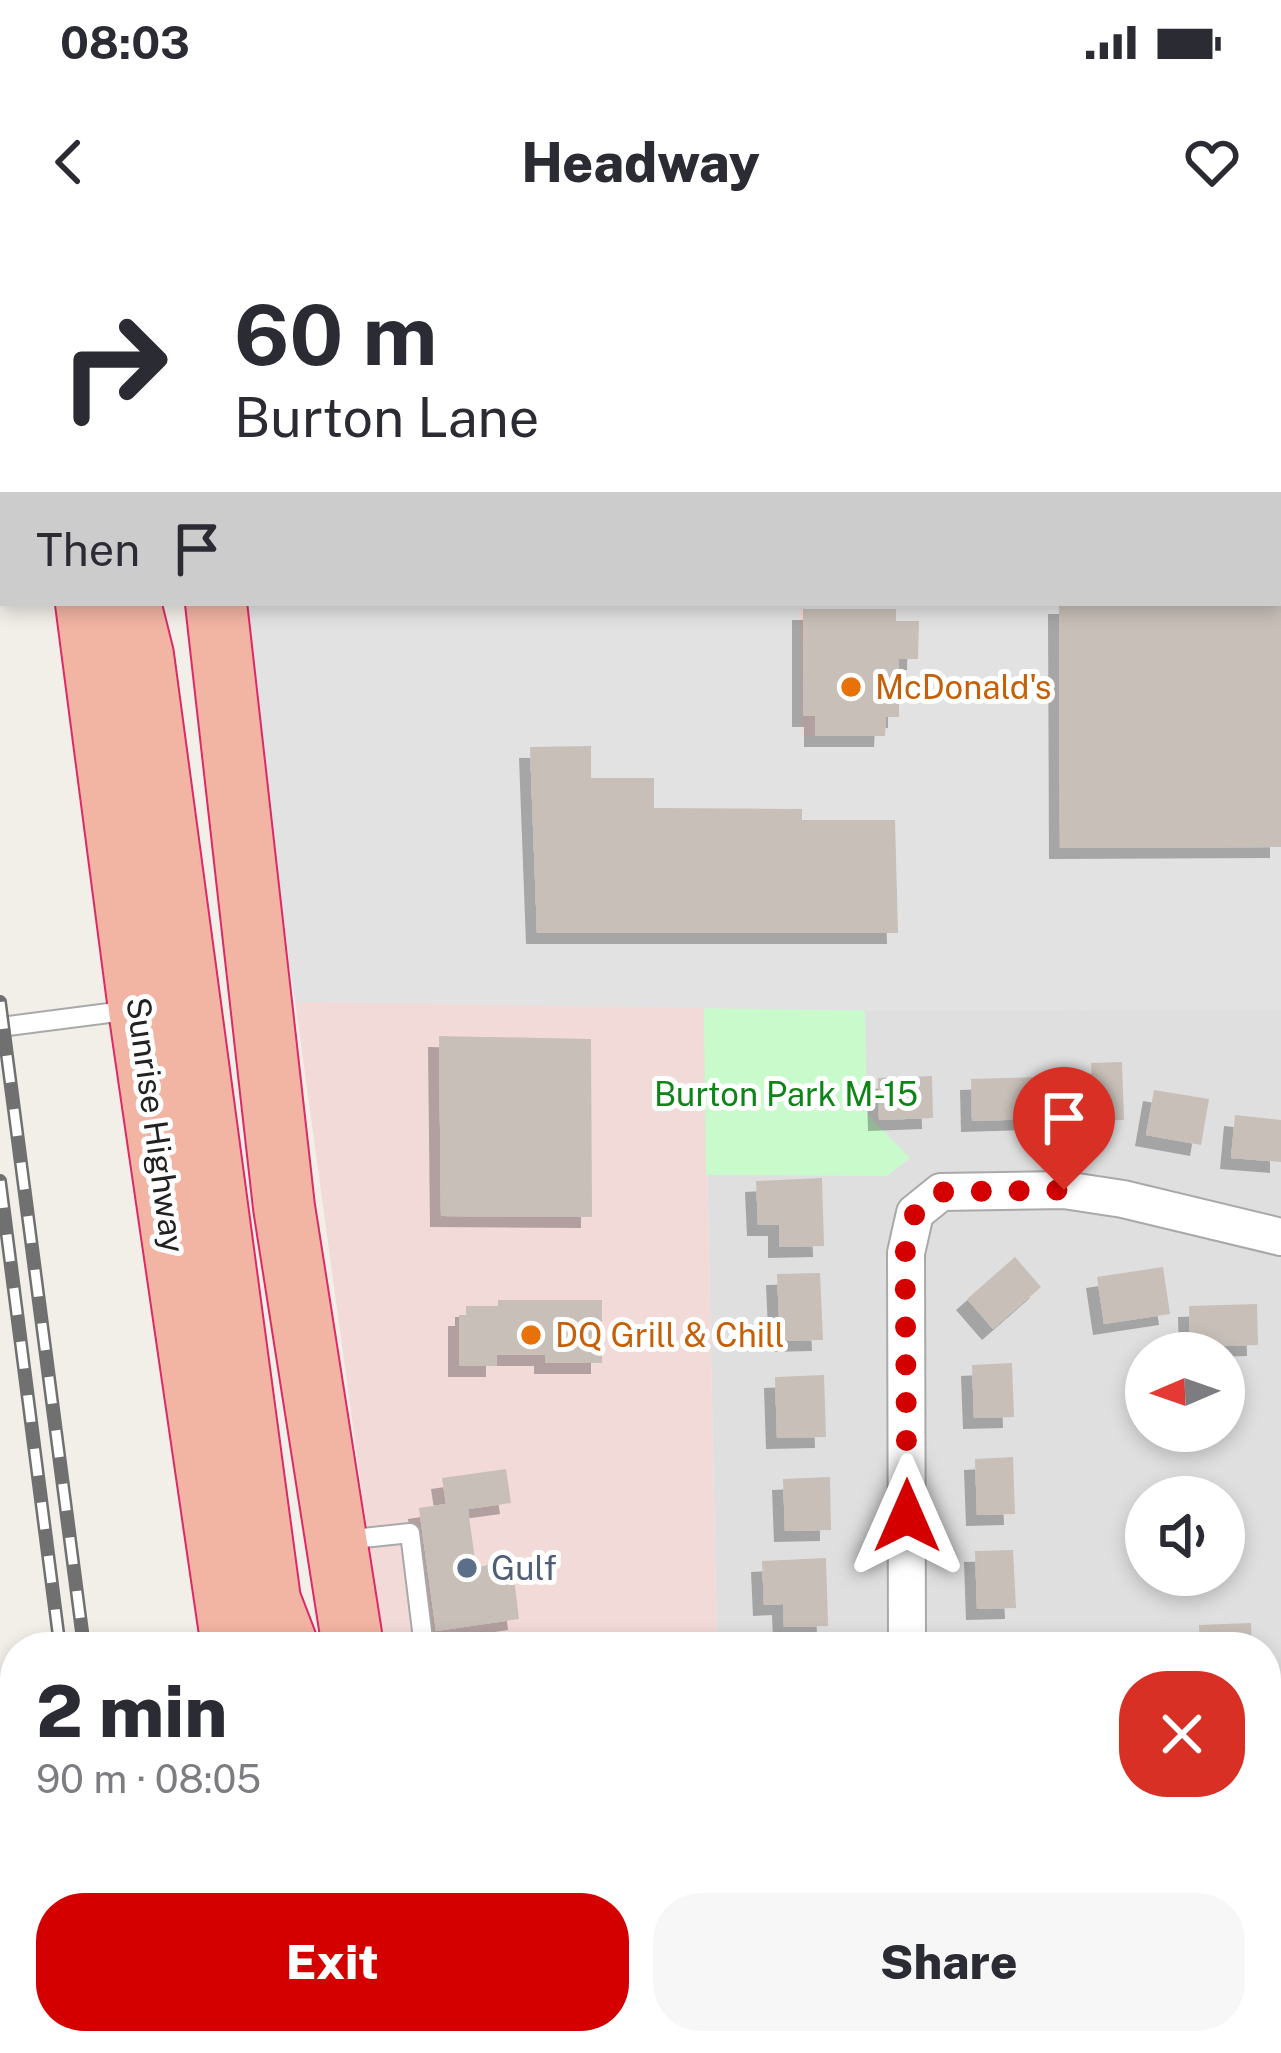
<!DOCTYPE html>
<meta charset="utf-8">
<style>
body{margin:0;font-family:"Public Sans",sans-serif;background:#f7f7f7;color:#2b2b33;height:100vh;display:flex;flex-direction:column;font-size:45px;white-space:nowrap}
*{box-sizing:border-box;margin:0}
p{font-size:39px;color:#7c7c81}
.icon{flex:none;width:66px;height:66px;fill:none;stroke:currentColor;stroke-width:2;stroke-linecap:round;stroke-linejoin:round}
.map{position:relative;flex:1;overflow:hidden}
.details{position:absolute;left:0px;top:1392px;width:1281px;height:423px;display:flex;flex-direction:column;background:#fff;border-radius:48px 48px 0 0;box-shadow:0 6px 18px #0003}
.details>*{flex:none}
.banner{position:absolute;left:0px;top:0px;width:1281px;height:366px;box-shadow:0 6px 18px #0003;background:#fff;color:#2b2b33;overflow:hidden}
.needle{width:78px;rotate:268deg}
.tools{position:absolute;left:1125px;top:1092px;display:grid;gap:24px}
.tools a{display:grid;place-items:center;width:120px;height:120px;border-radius:50%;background:#fff;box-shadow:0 6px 18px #0003;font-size:60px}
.pin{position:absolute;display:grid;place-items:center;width:102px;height:102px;color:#fff;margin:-123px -51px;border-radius:50% 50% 50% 0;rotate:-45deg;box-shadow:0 0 12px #0007}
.pin .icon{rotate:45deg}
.me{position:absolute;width:132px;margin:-66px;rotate:0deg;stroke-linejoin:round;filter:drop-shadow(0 0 9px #0008)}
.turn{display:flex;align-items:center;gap:42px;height:252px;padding:0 36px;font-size:54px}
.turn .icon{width:156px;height:156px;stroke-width:2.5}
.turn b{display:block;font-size:84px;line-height:102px}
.then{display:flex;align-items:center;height:114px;padding:0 36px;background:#0003;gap:24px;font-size:45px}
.round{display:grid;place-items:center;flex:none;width:126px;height:126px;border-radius:48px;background:#f7f7f7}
.summary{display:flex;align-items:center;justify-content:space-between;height:204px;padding:0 36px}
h1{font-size:72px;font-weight:800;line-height:90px}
.primary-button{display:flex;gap:24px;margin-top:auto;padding:24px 36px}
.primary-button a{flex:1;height:138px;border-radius:48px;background:#d40000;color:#fff;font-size:48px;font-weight:800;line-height:138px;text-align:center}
.primary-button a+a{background:#f7f7f7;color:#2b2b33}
.status{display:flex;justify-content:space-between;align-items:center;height:84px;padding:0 60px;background:#fff;direction:ltr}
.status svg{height:33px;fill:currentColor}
header{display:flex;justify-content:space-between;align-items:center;height:156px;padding:0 36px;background:#fff;font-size:54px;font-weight:800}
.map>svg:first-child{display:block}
.residential{fill:#e0dfdf;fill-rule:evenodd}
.commercial{fill:#f2dad9}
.park{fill:#c8facc}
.parking{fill:#e2e2e2;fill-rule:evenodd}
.building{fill:#c7bfb8;filter:url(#shadow)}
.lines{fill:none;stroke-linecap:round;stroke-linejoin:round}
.service-casing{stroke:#a9a9a9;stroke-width:22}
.minor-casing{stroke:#a9a9a9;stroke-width:40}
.tertiary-casing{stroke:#a9a9a9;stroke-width:50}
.trunk-casing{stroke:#dc2a67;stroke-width:64}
.service{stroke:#fff;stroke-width:18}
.minor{stroke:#fff;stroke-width:36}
.tertiary{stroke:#fff;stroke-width:45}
.trunk{stroke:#f2b4a3;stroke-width:60}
.rail-casing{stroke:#707070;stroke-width:14}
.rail{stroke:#fff;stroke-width:9;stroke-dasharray:27;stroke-linecap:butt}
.route{stroke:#d40000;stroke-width:21;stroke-dasharray:0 37.8}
.food-dot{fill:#e8710a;stroke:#fff;stroke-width:4.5}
.service-dot{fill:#5c6f8a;stroke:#fff;stroke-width:4.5}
.labels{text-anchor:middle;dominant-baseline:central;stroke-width:10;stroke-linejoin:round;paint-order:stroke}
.food-label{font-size:33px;fill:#c56008;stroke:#fff;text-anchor:start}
.park-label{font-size:33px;fill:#0c8416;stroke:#fff}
.street-label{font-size:33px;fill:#222;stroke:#fff}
.service-label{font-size:33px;fill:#4e5e75;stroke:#fff;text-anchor:start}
</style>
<div class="status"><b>08:03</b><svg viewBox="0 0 49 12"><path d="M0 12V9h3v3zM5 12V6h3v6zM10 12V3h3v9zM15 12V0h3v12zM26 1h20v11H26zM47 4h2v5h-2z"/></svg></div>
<header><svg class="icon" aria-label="back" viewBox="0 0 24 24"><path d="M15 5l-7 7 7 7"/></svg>Headway<svg class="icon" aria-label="heart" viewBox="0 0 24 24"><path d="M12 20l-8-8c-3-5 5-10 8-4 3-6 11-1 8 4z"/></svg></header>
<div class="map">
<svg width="1281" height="1813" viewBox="0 0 1281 1813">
<defs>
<filter id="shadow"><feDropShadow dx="-11" dy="11" stdDeviation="0" flood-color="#0004"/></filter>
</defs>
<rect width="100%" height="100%" fill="#f2efe9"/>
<path class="residential" d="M704,768L1281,770V1540H1266V1407H717ZM1146,1113H1224V1191H1146ZM1146,1257H1224V1335H1146Z"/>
<path class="commercial" d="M193,0H1281V770L704,769L717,1407H383L241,363H1278V3Z
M1266,1540H1281V1813H433L432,1800H1266Z"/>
<path class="park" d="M704,768L865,770L867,874L910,918L887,936L706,935Z"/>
<path class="parking" d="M198,0H1281V285L1278,3Z
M241,363H1059L1060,607H1281V770L895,771L295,762ZM800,369H896V381H918V418L899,419V476L886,477L885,496H802ZM530,507H590L591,538H654V568L801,569L802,580H895V693H538Z"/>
<path class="building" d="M1059,363H1281V607L1060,608Z
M803,369H896V381H919L918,419H899V477H886L885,496H815V476H803Z
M591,506V538H654V568L802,569V580H895L898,693H537L530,507Z
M439,796L591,799L592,977L441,976Z
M1122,822L1124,880L1057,881V838L1092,837L1091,823Z
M932,836L933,878L879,880L878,838Z
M1037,837L1038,879L972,881L971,839Z
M1154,850L1209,859L1201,905L1146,895Z
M1235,875L1281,880V922L1231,918Z
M822,938L824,1006L779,1007V985H758L756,941Z
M1015,1017L1041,1047L993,1089L967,1059Z
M1163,1027L1170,1074L1104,1084L1097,1037Z
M820,1033L823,1100L780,1101L777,1034Z
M498,1060H602V1123H545V1115H497V1126H459V1075H466V1066H498Z
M1257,1064L1258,1105L1190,1107L1189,1066Z
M1012,1123L1014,1177L974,1178L972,1125Z
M824,1135L826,1197L777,1198L775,1137Z
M1013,1217L1015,1274L977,1275L975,1219Z
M506,1229L511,1263L468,1269L476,1327L512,1322L519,1379L436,1391L419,1268L446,1264L442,1238Z
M830,1237L831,1290L785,1291L783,1239Z
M1013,1310L1016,1368L977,1369L975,1311Z
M826,1318L828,1386L784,1387L783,1364L764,1365L762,1321Z
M1251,1383L1252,1407H1200L1199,1385Z
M1281,1791V1813H972V1808L965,1807V1800H1266V1792Z
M482,1800H577L578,1813H484Z"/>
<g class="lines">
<g class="service-casing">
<path id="service" d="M0,787L132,770
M344,1300L410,1293L424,1407"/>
</g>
<g class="minor-casing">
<path id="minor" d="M907,1407L906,1013L915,973L941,952L1064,950L1123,959L1281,997
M0,1528L15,1651
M0,1685L15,1686"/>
</g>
<g class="tertiary-casing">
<path id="tertiary" d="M1266,1519L1281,1518
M33,1800L35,1813"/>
</g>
<g class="trunk-casing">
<path id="trunk" d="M31,0V3
M157,0L164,3
M86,363L139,769L232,1407
M130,363L143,415L270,1360L288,1407
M216,363L284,967L353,1407
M283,1800L285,1813
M403,1800L405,1813"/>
</g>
<use href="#service" class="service"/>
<use href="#minor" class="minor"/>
<use href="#tertiary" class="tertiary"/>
<use href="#trunk" class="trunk"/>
<g class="rail-casing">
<path id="rail" d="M0,762L84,1407
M0,941L60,1407
M108,1800L110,1813
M133,1800L135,1813"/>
</g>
<use href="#rail" class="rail"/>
</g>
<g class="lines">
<path class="route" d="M907,1276L905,1013L915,973L941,952L1064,950"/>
</g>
<g class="food-dot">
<circle cx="851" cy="447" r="12"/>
<circle cx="531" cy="1095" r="12"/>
</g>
<circle class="service-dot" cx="467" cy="1328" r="12"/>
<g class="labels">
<g class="food-label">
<text x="875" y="447">McDonald's</text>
<text x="555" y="1095">DQ Grill &amp; Chill</text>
</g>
<g class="park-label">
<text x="786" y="854">Burton Park M-15</text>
</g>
<g class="street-label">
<text transform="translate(156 885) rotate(82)">Sunrise Highway</text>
</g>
<g class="service-label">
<text x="491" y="1328">Gulf</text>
</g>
</g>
</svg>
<div class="tools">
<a><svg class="needle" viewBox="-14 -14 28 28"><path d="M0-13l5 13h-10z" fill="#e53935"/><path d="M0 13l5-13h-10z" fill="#7c7c81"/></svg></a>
<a><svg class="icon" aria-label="sound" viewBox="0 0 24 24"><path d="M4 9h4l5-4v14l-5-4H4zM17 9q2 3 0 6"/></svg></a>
</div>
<div class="pin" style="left:1064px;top:950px;background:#d93025"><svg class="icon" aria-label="arrive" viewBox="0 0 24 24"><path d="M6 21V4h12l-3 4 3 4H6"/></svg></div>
<svg class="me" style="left:907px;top:1276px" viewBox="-20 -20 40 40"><path d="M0-17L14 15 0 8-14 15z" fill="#d40000" stroke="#fff" stroke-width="4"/></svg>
<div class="banner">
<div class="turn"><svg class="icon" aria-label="right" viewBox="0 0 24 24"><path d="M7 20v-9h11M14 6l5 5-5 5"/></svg><div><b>60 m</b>Burton Lane</div></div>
<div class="then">Then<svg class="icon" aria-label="arrive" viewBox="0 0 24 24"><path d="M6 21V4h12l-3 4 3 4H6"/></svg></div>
</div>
<section class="details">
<div class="summary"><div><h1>2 min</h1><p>90 m · 08:05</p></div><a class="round" style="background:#d93025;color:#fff"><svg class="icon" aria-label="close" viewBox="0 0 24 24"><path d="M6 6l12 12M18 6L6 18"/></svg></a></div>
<div class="primary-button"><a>Exit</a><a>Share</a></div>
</section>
</div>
